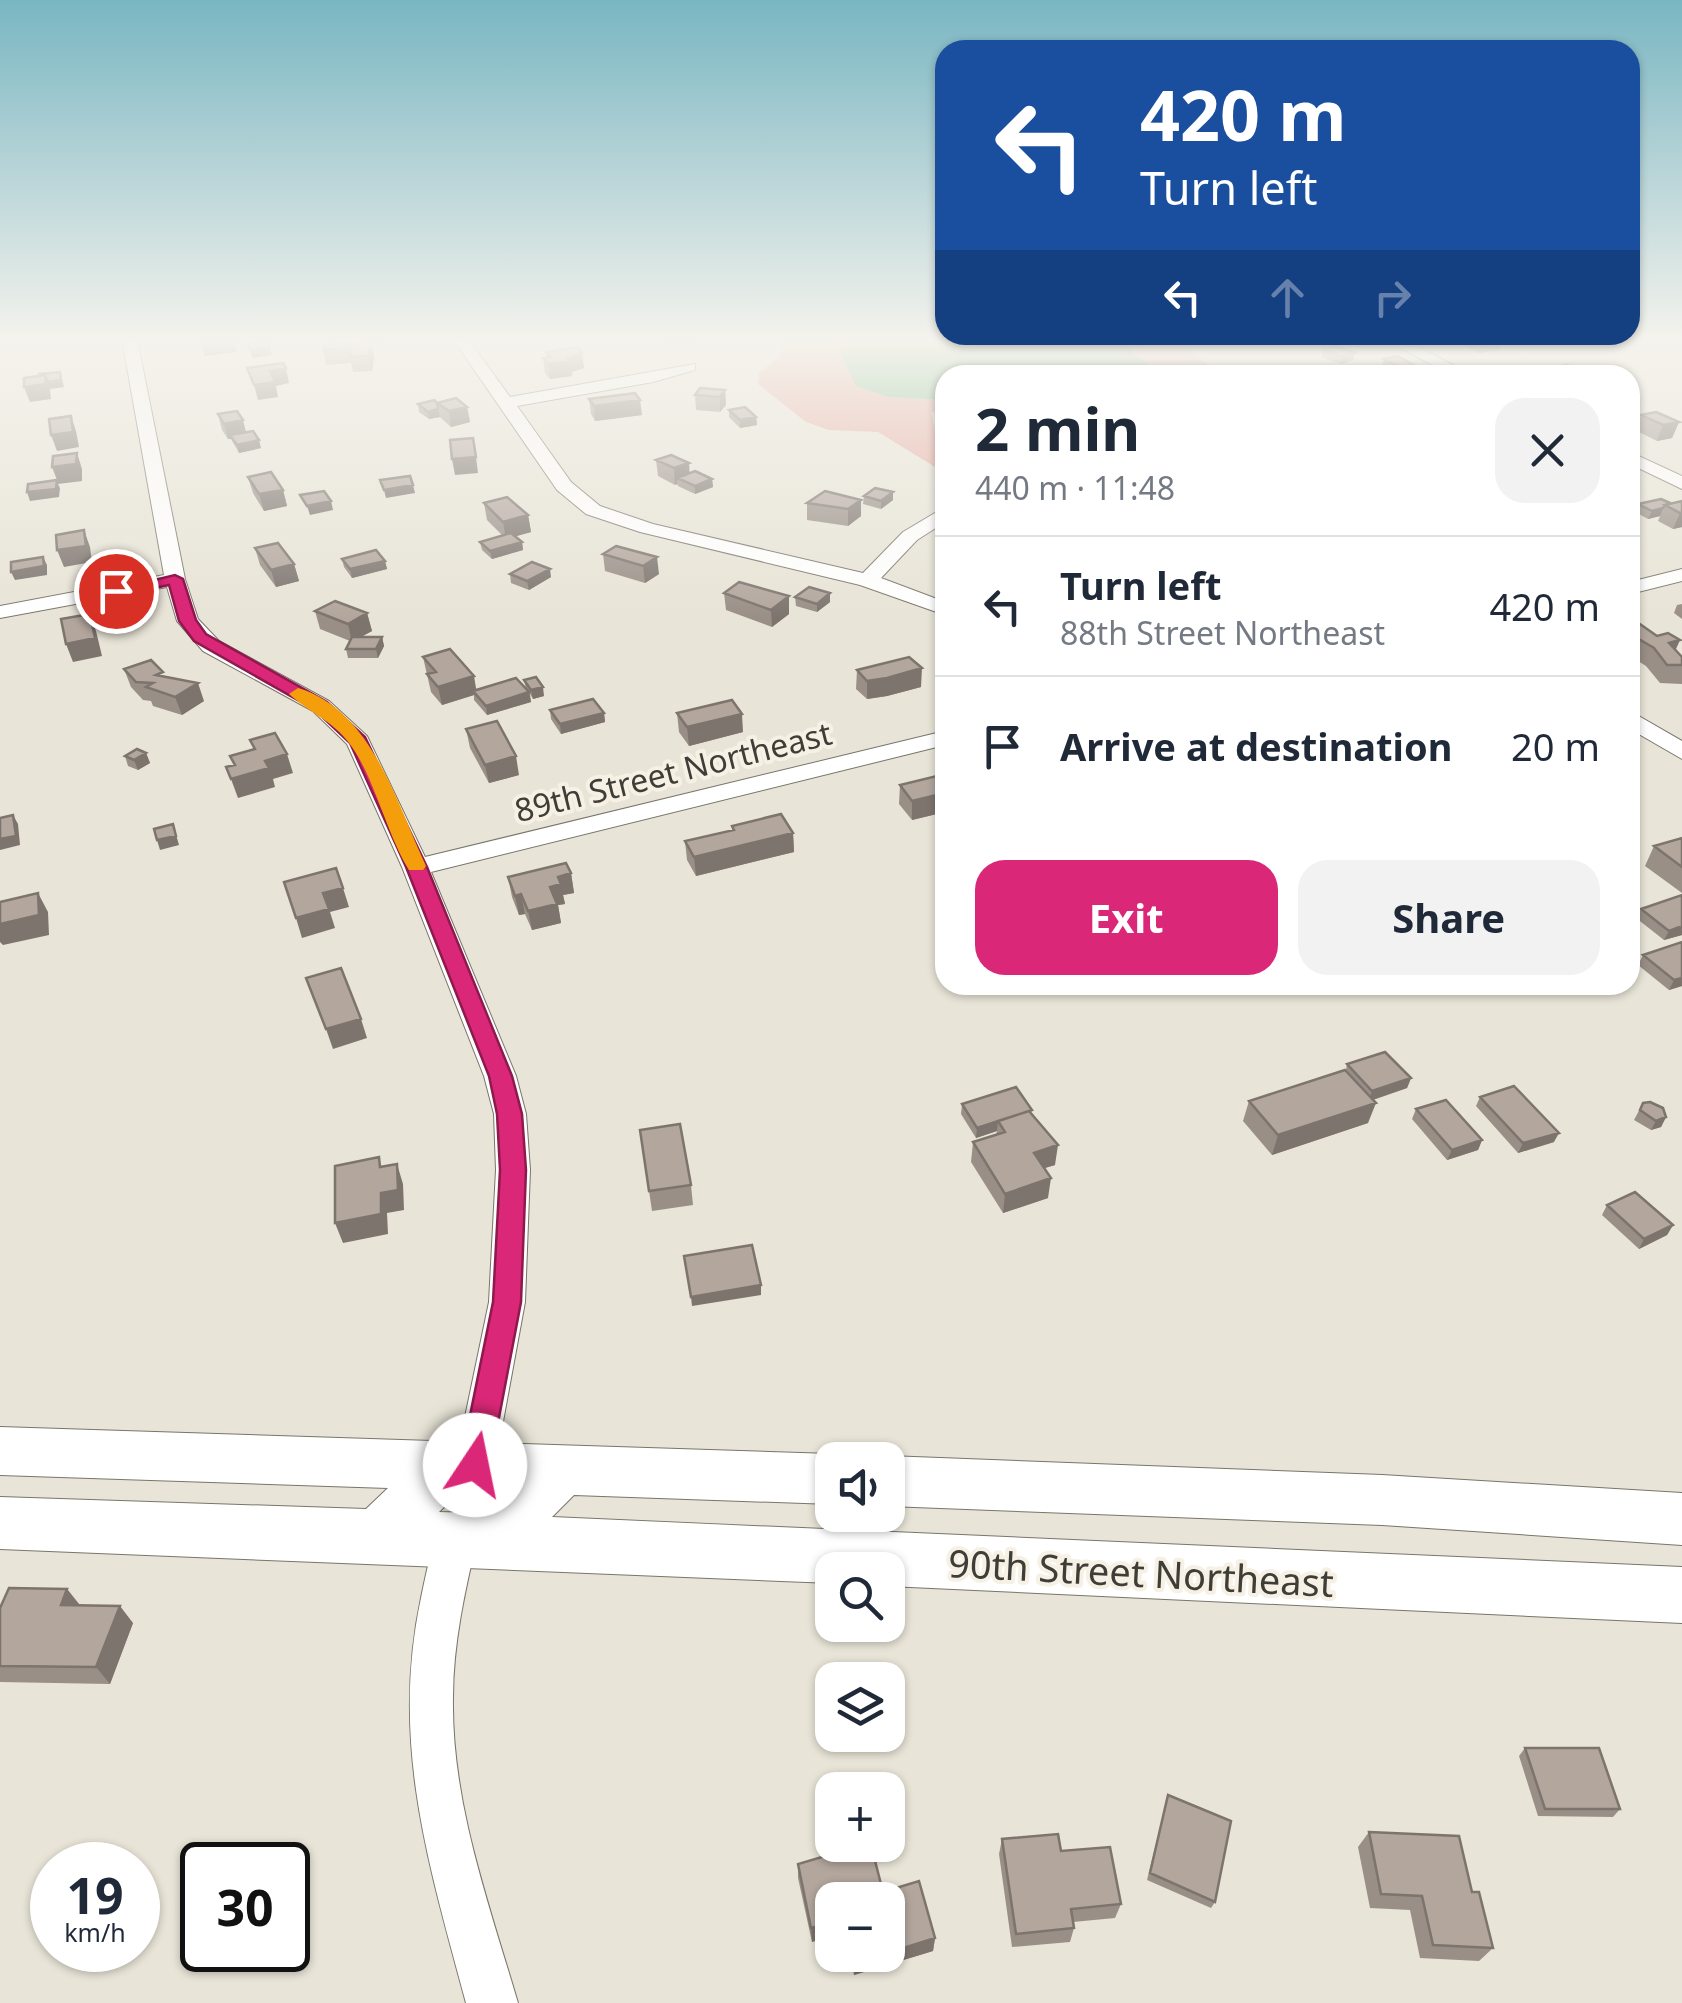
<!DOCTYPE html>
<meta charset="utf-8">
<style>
body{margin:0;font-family:"Noto Sans",sans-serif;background:#f2f2f3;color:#1f2937;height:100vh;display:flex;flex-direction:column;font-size:38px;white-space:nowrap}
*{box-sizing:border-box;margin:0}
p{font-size:32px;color:#747a83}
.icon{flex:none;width:55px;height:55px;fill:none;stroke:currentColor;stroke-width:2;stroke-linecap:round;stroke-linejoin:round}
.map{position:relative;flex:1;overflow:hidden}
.details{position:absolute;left:935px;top:365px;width:705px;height:630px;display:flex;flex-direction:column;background:#fff;border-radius:30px;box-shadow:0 2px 8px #0004}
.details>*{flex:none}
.hud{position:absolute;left:935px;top:40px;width:705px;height:305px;border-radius:30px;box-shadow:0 2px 8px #0004;background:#1a4fa0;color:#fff;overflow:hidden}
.controls{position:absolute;left:815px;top:1442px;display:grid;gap:20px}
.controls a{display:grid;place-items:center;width:90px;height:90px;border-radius:20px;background:#fff;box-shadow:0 2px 8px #0004;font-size:50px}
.speed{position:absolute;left:30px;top:1842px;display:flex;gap:20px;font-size:50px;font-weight:700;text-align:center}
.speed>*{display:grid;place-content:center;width:130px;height:130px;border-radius:50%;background:#fff;box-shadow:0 2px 8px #0004;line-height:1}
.speed small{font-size:25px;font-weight:400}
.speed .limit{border:5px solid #111;border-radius:15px;background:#fff;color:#111}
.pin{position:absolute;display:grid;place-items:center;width:85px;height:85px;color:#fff;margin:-42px;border:5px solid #fff;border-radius:50%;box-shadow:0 2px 10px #0007}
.me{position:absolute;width:110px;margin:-55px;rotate:11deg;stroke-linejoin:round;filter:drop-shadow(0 0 8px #0008)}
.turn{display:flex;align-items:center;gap:35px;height:210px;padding:0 40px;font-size:45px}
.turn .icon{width:130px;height:130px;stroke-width:2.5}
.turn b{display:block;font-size:70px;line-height:85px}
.lanes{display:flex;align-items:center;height:95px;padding:0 40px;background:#0003;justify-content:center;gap:50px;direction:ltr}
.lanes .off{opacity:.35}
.round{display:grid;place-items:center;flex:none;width:105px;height:105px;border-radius:30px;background:#f2f2f3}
.headline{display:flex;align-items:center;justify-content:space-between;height:170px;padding:0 40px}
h1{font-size:60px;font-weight:700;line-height:75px}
.action{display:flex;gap:20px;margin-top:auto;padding:20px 40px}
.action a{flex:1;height:115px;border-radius:30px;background:#db2777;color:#fff;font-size:40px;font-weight:700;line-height:115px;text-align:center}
.action a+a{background:#f2f2f3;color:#1f2937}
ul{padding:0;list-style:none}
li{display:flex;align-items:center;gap:30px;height:140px;padding:0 40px;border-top:2px solid #e0e1e3}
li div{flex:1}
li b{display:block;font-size:38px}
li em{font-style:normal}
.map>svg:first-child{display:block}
.green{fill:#e6a99e}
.water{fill:#73ba88}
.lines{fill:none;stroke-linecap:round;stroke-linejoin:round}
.minor-casing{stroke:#79756a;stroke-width:2}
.major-casing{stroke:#79756a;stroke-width:2}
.minor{fill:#fff;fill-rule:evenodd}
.major{fill:#fff;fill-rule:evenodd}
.wall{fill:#998f87}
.shaded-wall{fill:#7d746e}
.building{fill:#b2a69d;stroke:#7d746e;stroke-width:2.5}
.route{fill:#db2777;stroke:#8e194d;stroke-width:2.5}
.slow{fill:#f59e0b}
.labels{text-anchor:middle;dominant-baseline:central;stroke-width:8;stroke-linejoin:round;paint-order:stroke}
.street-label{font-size:32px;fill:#3f3d38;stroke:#f6f1e4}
.near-street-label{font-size:38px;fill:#3f3d38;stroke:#f6f1e4}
</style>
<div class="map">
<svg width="1682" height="2003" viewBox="0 0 1682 2003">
<rect width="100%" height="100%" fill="#e8e4d7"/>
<path class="green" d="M782,339H843L841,353L889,397L945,400V414L931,412L937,437L945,436V473L878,432L829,430L806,422L758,384L759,373L780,357Z
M1148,339H1180L1203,362L1226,375H1167L1133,355L1132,350L1152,343Z"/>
<path class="water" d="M843,339H1148L1153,343L1132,350L1133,355L1167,375H945V400L889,397L856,386L840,353Z"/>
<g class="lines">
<g class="minor-casing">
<path id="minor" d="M122,339H137L185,579L198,619L219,641L329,701L367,736L425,857L945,731V745L431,872L516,1076L526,1114L530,1170L525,1302L495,1465L489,1478L475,1483L461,1478L455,1465L489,1302L496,1170L494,1114L484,1076L402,867L347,744L313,711L203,651L177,621L167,587L0,618V606L164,575Z
M453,339H468L510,397L695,364V370L653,382L517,406L571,482L600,506L653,524L863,573L903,532L945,507V522L917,540L881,578L945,602V615L860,585L640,532L586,514L557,490Z
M1384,339H1403L1472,375H1451Z
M1630,452L1682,476V489L1630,464Z
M1682,569V581L1630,594V582Z
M1630,711L1682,741V759L1630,729Z
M456,1519L471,1525L477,1539C465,1591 453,1644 453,1697C451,1802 489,1904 518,2003H466C429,1865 390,1743 421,1598C426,1574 431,1548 441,1525Z"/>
</g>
<g class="major-casing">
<path id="major" d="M0,1427L832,1454L847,1460H832V1504L574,1495L552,1517L1682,1567V1623L888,1586V1570H832V1583L0,1549V1497L366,1509L388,1488L0,1475ZM460,1491L501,1492L478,1513L439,1512Z
M888,1456L1382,1475L1682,1493V1545L1382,1525L888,1506V1460H878Z"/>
</g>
<use href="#minor" class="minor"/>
<use href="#major" class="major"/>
</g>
<path class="wall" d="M364,338L384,343L372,344L374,356L372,371L353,372L351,363L326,365L323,350L365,342Z
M661,338H702V343L665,345Z
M1460,338H1502L1499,350L1478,353L1459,342Z
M1323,350L1355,353L1353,360L1341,364L1321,357Z
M546,352L582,353L584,368L572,372V376L550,379L545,373L543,358H546Z
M1384,359L1431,375H1383L1380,374Z
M1553,368L1588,375H1551Z
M725,390L726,405L720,412L696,410L695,395Z
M589,399L642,415L595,421L591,414Z
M437,403L467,407L470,422L451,427L440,417L429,419L419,412L418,404Z
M729,410L756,417L757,425L740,428L729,417Z
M218,414L246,432L261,448L239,453L231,439H228L222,430Z
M1641,415L1679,422L1672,438L1657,441L1635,430Z
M656,460L690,473L712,479L713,487L695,494L678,486L677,484L675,485L658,476Z
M248,477L283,490L287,506L264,511L253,493Z
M825,491L861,516L848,526L807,520V503Z
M893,492V500L881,509L863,504L864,496Z
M1682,501V527L1673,529L1658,521L1660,516L1648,519L1635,512L1638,504L1670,503Z
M484,503L528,515L531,532L516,536L522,542L523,550L492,559L482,550L480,542L502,535L487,520Z
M616,546L659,574L645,583L605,571L603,554Z
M255,548L294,564L299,581L276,587L260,565Z
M342,559L385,561L387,569L352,578L344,567Z
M510,574L551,577L529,590L511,583Z
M724,593L789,614L772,627L726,610Z
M795,597L830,602L817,612L796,606Z
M1682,604V619L1674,613L1677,605Z
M315,611L367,613L372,631L360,637H382L384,646L378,658H348L346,649L350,641L320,629Z
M1630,624L1676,650L1682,657V684L1660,683L1646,666L1630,656Z
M423,657L476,690L526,689L524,680L544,696L533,699L530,694L531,702L487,715L474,700V695L442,705L431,692Z
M124,669L165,677L204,701L182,715L153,706L151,701L143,700L131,687Z
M857,670L921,687L887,696L867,699L856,689Z
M550,710L604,713L605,722L561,734L551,719Z
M677,713L743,732L689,746L679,732Z
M466,729L519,775L489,783L470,748Z
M146,753L150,763L138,770L128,766L125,756Z
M945,774V812L912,820L899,804L900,785Z
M732,826L793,833L794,852L696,876L687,860L685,841L732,830Z
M1682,838V893L1645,866L1654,846Z
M571,873L574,893L563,895L565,904L558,905L561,923L532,930L525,914L519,915L512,897L508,877Z
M1641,909L1682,935L1664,940L1636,918Z
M1682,942V986L1669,990L1638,965L1643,955Z
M1347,1064L1411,1078L1407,1088L1373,1100L1368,1123L1272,1155L1243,1121L1249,1101L1346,1070Z
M1480,1097L1554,1142L1518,1153L1476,1106Z
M1643,1103L1666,1117L1661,1127L1651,1130L1634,1120Z
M962,1104L1032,1110L1031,1113L1055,1165L1045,1168L1048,1198L1003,1213L971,1162L973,1142L996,1135L997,1131L976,1138L961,1114Z
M1416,1109L1482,1140L1478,1150L1447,1160L1412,1119Z
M640,1130L691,1185L693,1205L652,1211Z
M1607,1205L1673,1225L1667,1235L1639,1249L1602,1215Z
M67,1589L80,1605L133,1623L110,1684L0,1682V1608Z
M1525,1748L1620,1809L1613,1817L1538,1816L1519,1756Z
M1168,1795L1215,1902L1211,1908L1147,1880Z
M1369,1832L1472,1892L1493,1948L1479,1961L1420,1958L1410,1910L1370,1908L1358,1847Z
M1002,1839L1061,1851L1121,1904L1115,1918L1073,1922L1074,1928L1070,1942L1012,1947L999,1854Z
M798,1864L883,1892L935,1938L933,1951L854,1975L850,1955H888L832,1900V1935L812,1942L798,1878Z"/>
<path class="shaded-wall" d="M227,338H233L237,352L205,356L201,342Z
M364,338H383L384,343L372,344L374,356L372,371Z
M1502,338L1499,350L1478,353L1482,339Z
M270,348L272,355L252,358L250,350Z
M582,353L584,368L572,372V376L550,379L548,364Z
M1355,353L1353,360L1341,364L1342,357Z
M286,368L289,383L276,386L278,397L258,400L254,385L270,371Z
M60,372L64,387L50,389L51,399L30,402L24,387L45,375Z
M725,390L726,405L720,412V397Z
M640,400L642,415L595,421L594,406Z
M467,407L470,422L451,427L449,411Z
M438,409L440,417L429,419L428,412Z
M71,416L76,431L79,447L57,451L51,435Z
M756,417L757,425L740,428V420Z
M243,420L247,436L230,435L231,439H228L224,424Z
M1679,422L1672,438L1657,441L1663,425Z
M259,440L261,448L239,453L237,445Z
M77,453L82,469V481L58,484L60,488L59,497L30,501L27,492L57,480L52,467Z
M476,457L478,473L455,475L452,459Z
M689,463L690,479L677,478V484L675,485L674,468Z
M712,479L713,487L695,494V486Z
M413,485L415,493L386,498L384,490Z
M283,490L287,506L264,511L259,494Z
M893,492V500L881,509V501Z
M861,500V516L848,526V509Z
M331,501L333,510L310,515L307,506Z
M1663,508L1660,516L1648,519L1652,511Z
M1682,512V527L1673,529L1680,513Z
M528,515L531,532L506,539L503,522Z
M84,530L90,547L92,562L64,567L57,550Z
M522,542L523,550L492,559L490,551Z
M43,557L47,565V575L15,580L11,572Z
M657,557L659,574L645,583L643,566Z
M385,561L387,569L352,578L350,569Z
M294,564L299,581L276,587L271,570Z
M550,569L551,577L529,590L527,581Z
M830,593V602L817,612V604Z
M789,596V614L772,627L771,610Z
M367,613L372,631L352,642L348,624Z
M90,614L96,631L102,656L73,662L66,644Z
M382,637L384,646L378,658L376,649Z
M1637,638L1630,653V639Z
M1680,640L1672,658L1662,661L1669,643Z
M922,668L921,687L887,696L867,699V681Z
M474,676L477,694L473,691L474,695L442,705L438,687Z
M198,683L204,701L182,715L175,697Z
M543,687L544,696L533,699L531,690Z
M529,692L531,702L487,715L486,706Z
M604,713L605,722L561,734L560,724Z
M742,714L743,732L689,746L687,727Z
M146,753L150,763L138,770L134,760Z
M287,754L293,773L273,779L275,787L238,798L231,779L265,761Z
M516,756L519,775L489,783L485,765Z
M945,793V812L912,820V801Z
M13,815L18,824L20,845L0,850V839Z
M173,824L179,845L160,850L157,840Z
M793,833L794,852L696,876L694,857Z
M571,873L574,893L563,895L565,904L558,905L561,923L532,930L528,911L558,877Z
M343,888L349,907L330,912L335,928L302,938L296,918L323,893Z
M38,893L48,912L49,935L3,945L0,942V924Z
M521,894L525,914L519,915L515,896Z
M1682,926V935L1664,940L1669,931Z
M1682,978V986L1669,990L1674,980Z
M361,1019L367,1038L333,1049L326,1029Z
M1411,1078L1407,1088L1369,1101L1372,1091Z
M1376,1103L1368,1123L1272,1155L1278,1135Z
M1666,1117L1661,1127L1651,1130L1656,1121Z
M998,1121L997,1131L976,1138L977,1128Z
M1559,1133L1554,1142L1518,1153L1523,1143Z
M1482,1140L1478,1150L1447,1160L1452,1150Z
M1058,1145L1055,1165L1031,1172L1034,1153Z
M397,1164L403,1184L404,1210L387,1213L388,1234L343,1243L335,1223L381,1193Z
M1051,1178L1048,1198L1003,1213L1005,1194Z
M1673,1225L1667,1235L1639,1249L1644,1239Z
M761,1285V1295L692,1306L691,1297Z
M67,1589L81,1607L61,1605Z
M120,1606L133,1623L110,1684L96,1667Z
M832,1922V1935L812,1942L811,1928Z
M935,1938L933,1951L854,1975L855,1962L879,1955H888V1953Z"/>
<path class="building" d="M201,338H227L201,342Z
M268,341L270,348L250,350L248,343Z
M371,342L369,356L350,357L352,348L323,350L324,345Z
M1335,346L1355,353L1342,357L1323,350Z
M577,347L582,353L568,358L570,361L548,364L543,358L550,357L546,352Z
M1398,356L1431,375H1406L1390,367L1397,365L1384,359Z
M283,363L286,368L270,371L275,382L254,385L247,368Z
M1567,365L1588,375H1568L1553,368Z
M60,372L61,380L48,382L45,375L39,376V374Z
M45,375L46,384L24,387V378Z
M700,388L725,390L720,397L695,395Z
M635,393L640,400L594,406L589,399Z
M456,398L467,407L449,411L437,403Z
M434,400L444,408L437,403L438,409L428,412L418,404Z
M745,407L756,417L740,420L729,410Z
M237,411L243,420L224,424L218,414Z
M1656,412L1679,422L1663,425L1641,415Z
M71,416L73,432L51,435L49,419Z
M253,431L259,440L237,445L230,435Z
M473,438L476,457L452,459L450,440Z
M77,453L76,464L52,467L53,456Z
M671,455L689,463L674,468L656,460Z
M695,471L712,479L695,486L677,478Z
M271,472L283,490L259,494L248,477Z
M410,476L413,485L384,490L380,480Z
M57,480L56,489L27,492L28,484Z
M875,488L893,492L881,501L864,496Z
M324,491L331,501L307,506L300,495Z
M825,491L861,500L848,509L807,503Z
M507,497L528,515L503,522L484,503Z
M1661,499L1670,503L1665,505L1663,508L1652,511L1638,504Z
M1682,501V512L1680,513L1665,505Z
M84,530L86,546L57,550L56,535Z
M511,533L522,542L490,551L480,542Z
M278,543L294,564L271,570L255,548Z
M616,546L657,557L643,566L603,554Z
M376,550L385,561L350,569L342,559Z
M43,557L44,566L11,572V562Z
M532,562L550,569L527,581L510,574Z
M739,582L789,596L771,610L724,593Z
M809,587L830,593L817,604L795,597Z
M335,601L367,613L348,624L315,611Z
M90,614L95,638L66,644L61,619Z
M1637,622L1657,636L1668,633L1680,640L1669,643L1682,657V665H1667L1654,648L1637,638L1630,639V624Z
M352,637H382L376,649H346Z
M450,649L474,676L438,687L427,674L436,672L423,657Z
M909,657L922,668L887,678L867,681L857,670Z
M151,660L163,672L156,675L198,683L175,697L146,687L153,683L136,682L124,669Z
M536,677L543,687L531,690L524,680Z
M516,678L529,692L486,706L473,691Z
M593,699L604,713L560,724L550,710Z
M732,700L742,714L687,727L677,713Z
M497,721L516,756L485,765L466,729Z
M275,733L287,754L265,761L269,768L231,779L226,767L235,765L230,756L255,749L250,740Z
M137,749L146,753L134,760L125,756Z
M945,774V793L912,801L900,785Z
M781,814L793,833L694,857L685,841L734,830L732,826Z
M13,815L16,836L0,839V818Z
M173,824L176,836L157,840L154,829Z
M1682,838V867L1654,846Z
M566,863L571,873L558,877L561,884L550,887L557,904L528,911L521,894L515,896L508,877Z
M336,868L343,888L323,893L329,909L296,918L284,882Z
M38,893L39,915L0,924V902Z
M1682,895V926L1669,931L1641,909Z
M1682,942V978L1674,980L1643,955Z
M341,968L361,1019L326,1029L306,978Z
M1385,1052L1411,1078L1372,1091L1347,1064Z
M1345,1070L1376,1103L1278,1135L1249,1101Z
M1514,1086L1559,1133L1523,1143L1480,1097Z
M1016,1087L1032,1110L977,1128L962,1104Z
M1446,1100L1482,1140L1452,1150L1416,1109Z
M1650,1102L1663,1108L1666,1117L1656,1121L1640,1110L1643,1103Z
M1029,1111L1058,1145L1034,1153L1051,1178L1005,1194L973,1142L1005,1132L998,1121Z
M680,1124L691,1185L649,1191L640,1130Z
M379,1157L380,1167L397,1164L398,1190L381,1193V1214L335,1223V1166Z
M1635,1192L1673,1225L1644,1239L1607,1205Z
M752,1245L761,1285L691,1297L684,1256Z
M9,1588L67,1589L61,1605L120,1606L96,1667L0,1666V1608Z
M1525,1748H1599L1620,1809H1545Z
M1168,1795L1231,1821L1215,1902L1150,1873Z
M1369,1832L1459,1836L1472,1892H1479L1493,1948L1433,1945L1422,1896L1381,1894Z
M1058,1834L1061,1851L1110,1847L1121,1904L1071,1909L1074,1928L1016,1934L1002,1839Z
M862,1845H871L883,1892L919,1881L935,1938L888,1953V1900H832V1922L811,1928L798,1864Z
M853,1955H879L855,1962Z"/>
<linearGradient id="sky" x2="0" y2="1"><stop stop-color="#79b6c2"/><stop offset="0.55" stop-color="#f5f3ed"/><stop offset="1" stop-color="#f5f3ed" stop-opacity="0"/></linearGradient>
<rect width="1682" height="619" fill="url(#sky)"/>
<path class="route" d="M175,575L183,579L196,620L206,634L327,702L365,737L427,867L512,1076L522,1114L526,1170L521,1302L490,1465L486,1475L475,1479L464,1475L460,1465L493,1302L500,1170L497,1114L489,1076L406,867L350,743L315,710L194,641L179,621L169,585L116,596L108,591Z"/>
<path class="slow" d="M298,688C372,710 397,804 426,866L423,870H409C386,833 374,775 349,743C333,721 307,711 289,694Z"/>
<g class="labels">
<g class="street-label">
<text transform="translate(673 771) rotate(-14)">89th Street Northeast</text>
</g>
<g class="near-street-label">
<text transform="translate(1141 1572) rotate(3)">90th Street Northeast</text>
</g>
</g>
</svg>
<div class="controls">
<a><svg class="icon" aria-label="sound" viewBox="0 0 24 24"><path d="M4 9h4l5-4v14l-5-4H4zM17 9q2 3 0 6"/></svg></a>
<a><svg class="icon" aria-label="search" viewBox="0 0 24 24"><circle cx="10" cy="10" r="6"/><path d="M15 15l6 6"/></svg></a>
<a><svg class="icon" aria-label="layers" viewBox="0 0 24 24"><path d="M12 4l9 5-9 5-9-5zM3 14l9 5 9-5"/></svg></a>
<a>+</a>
<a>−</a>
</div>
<div class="speed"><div>19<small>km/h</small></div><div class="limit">30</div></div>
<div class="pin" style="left:116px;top:591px;background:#d93025"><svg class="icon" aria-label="arrive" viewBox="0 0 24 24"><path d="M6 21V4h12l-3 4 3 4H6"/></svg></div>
<svg class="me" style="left:475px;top:1465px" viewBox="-20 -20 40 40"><circle r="19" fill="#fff"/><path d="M0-13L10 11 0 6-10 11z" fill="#db2777"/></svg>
<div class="hud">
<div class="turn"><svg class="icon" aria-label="left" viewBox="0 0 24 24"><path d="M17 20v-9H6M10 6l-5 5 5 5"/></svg><div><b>420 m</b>Turn left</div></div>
<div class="lanes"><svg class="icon" aria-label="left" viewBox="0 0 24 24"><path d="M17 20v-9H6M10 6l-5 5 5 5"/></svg><svg class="icon off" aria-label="ahead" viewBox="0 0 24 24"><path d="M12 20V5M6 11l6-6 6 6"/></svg><svg class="icon off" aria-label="right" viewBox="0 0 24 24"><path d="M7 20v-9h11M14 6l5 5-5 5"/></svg></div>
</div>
<section class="details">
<div class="headline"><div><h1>2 min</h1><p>440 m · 11:48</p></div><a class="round"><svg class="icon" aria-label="close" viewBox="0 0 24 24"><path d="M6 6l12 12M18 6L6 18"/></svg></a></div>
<ul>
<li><svg class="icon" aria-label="left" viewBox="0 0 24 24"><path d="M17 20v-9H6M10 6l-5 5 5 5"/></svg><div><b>Turn left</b><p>88th Street Northeast</p></div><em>420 m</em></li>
<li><svg class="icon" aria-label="arrive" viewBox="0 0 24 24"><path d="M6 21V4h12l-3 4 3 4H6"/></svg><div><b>Arrive at destination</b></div><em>20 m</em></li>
</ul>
<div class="action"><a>Exit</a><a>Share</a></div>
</section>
</div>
